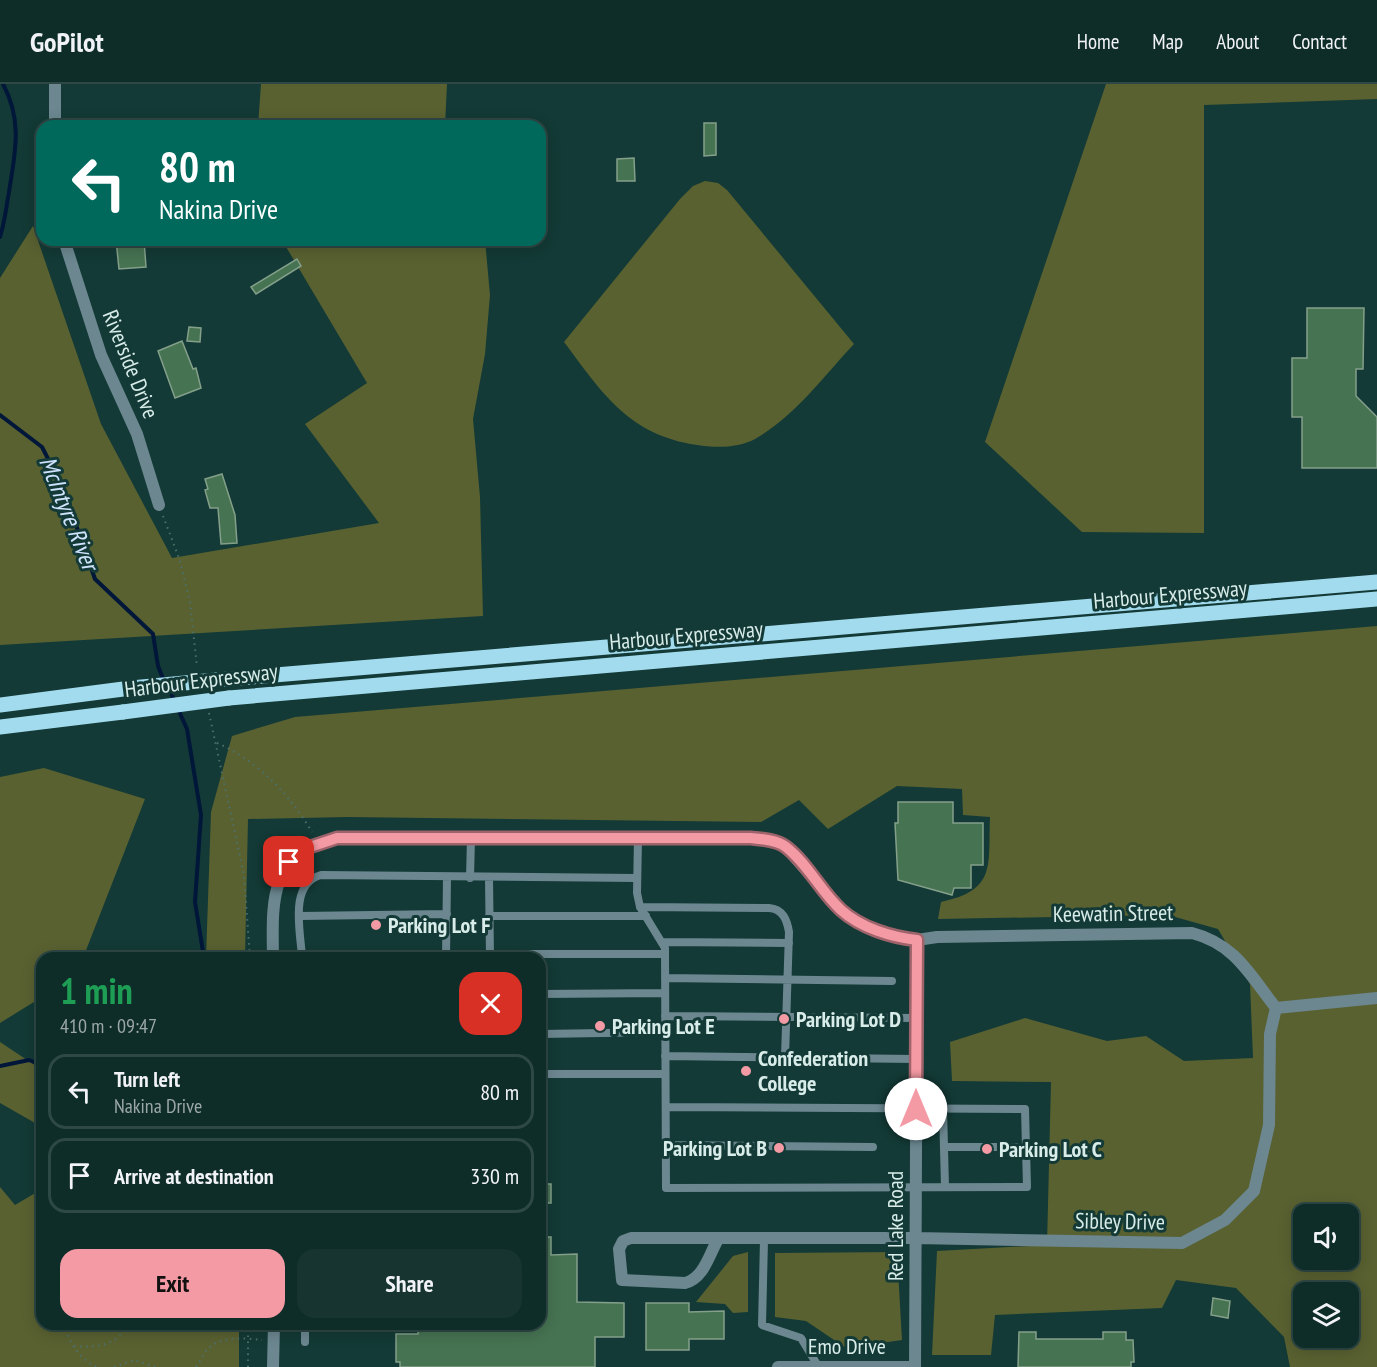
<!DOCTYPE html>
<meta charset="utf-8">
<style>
body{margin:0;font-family:"PT Sans Narrow",sans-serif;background:#173430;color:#f1f3f6;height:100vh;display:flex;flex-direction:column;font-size:22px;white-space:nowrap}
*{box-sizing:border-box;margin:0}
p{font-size:20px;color:#9ba7a8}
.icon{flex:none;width:33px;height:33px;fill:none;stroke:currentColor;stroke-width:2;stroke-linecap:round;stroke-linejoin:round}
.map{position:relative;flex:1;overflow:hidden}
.sheet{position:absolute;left:36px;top:868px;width:510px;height:378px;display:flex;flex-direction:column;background:#0e2c28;border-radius:18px;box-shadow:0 3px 15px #0003,0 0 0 2px #2e4845}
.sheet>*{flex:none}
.guide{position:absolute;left:36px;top:36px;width:510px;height:126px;border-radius:18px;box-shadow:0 3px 15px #0003,0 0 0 2px #2e4845;background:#00695c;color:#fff;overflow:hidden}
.fabs{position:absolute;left:1293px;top:1120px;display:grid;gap:12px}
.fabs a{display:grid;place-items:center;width:66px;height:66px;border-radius:12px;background:#0e2c28;box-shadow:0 3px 15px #0003,0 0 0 2px #2e4845;font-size:30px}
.pin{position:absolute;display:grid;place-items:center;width:51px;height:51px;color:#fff;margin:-26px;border-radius:12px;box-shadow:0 3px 9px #0006}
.me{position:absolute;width:66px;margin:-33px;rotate:0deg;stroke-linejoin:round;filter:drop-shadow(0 0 4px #0008)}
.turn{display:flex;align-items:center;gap:21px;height:126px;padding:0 24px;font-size:27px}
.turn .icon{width:78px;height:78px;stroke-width:2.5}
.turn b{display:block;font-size:42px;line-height:51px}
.round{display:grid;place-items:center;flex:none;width:63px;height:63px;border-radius:18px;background:#173430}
.overview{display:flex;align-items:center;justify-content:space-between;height:102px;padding:0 24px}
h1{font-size:36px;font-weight:700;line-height:45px;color:#1e9e55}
.cta{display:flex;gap:12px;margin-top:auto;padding:12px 24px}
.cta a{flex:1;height:69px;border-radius:18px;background:#f49aa4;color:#111;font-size:24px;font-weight:700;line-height:69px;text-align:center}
.cta a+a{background:#173430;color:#f1f3f6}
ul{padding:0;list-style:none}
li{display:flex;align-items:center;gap:18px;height:75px;margin:0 12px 9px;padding:0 12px;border:3px solid #2e4845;border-radius:18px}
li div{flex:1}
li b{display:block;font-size:22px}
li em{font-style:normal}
header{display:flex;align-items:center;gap:36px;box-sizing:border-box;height:84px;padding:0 30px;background:#0e2c28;border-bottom:2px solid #2e4845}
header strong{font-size:28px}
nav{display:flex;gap:33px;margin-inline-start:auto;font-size:21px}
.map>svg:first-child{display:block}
.green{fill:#596131;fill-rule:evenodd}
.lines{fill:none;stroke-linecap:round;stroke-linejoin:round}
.stream{stroke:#001739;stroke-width:4}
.building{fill:#467352;stroke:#84a08a;stroke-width:1.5}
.path{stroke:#4e706c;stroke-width:2;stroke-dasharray:1.5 4.5;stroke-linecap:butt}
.service{stroke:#6c8790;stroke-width:8}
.minor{stroke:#6c8790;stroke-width:12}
.primary{stroke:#a3dbee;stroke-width:15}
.primary-bridge{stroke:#a3dbee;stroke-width:15}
.route-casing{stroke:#9f646b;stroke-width:15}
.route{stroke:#f49aa4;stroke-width:10}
.poi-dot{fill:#f49aa4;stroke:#133a36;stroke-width:2}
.labels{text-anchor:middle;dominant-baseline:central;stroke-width:6;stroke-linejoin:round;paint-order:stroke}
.street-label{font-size:22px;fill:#d8ece9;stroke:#133a36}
.poi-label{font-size:22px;font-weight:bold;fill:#d8ece9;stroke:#133a36;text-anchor:start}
.water-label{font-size:24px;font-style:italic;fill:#cfe3fd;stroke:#133a36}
</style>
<header>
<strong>GoPilot</strong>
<nav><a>Home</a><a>Map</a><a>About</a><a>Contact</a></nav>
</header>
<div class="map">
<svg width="1377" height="1283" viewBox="0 0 1377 1283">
<rect width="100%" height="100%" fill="#133a36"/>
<path class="green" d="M261,0H447L445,42H258Z
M1106,0H1377V15L1204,21V449L1082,448L985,358Z
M705,97L718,99L727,106L854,260C824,292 794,333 755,355C739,364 715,364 697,361C629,351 603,310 564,258L680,115L693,102Z
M33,142L101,340L172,474L379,439L305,340L367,299L282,156H485L490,211L485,270L473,335L480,413L483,532L0,561V194Z
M1377,542V1283H1290L1284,1253L1236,1204L1176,1196L1162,1224L995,1231L991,1271H932L937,1167L1047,1161L1051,998L952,997L950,958L1025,934L1107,957L1146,952L1184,977L1253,974L1250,900L1218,845L1168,831L938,835L941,818C997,806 988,782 990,733L963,731L962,705L897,702L828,745L799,716L761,738L347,733L248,735L245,874H206L211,728L232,652L295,633ZM1304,1131H1348V1176H1304ZM1304,1209H1348V1254H1304Z
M44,684L145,715L83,874H42V913L0,939V693Z
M0,958L42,986V1043L0,1019Z
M0,1103L15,1121L42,1105V1240L239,1241V1283H0Z
M748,1168V1228L733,1229L725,1220L696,1218L733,1172Z
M897,1168L902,1256L846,1264L806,1237L775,1233V1169Z"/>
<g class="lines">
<path class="stream" d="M0,153C5,137 6,124 9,108C15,69 23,37 3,0
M0,331L42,363L63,404L95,495L153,550L158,582L164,597
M168,603L175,618
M178,625L187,645L201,731L195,818L204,874
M0,982L29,976L42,981"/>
</g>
<path class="building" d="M704,39H716V71L704,72Z
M634,74L635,97H617V75Z
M116,156H144L146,183L119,185Z
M297,175L301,182L256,210L251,203Z
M1307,224H1364L1363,285H1356V312L1377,333V384H1302V333H1292V274H1307Z
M189,243L201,244L200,258L187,257Z
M182,257L193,285L196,284L201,304L175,314L158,267Z
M222,390L235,431L237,459L221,460L218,424H210L205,406L208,405L205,395Z
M898,718H953V739H983V781H971V804H954L952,811L898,796L895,739H898Z
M540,1100H551V1119H540Z
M540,1153H551V1171L577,1170V1218L624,1219V1253H595V1283H400V1278H396V1250H418V1240H540Z
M1213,1214L1230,1217L1228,1234L1211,1231Z
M646,1219H689V1228L724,1227V1255H689V1266H646Z
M1019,1248H1036V1255H1103V1248H1126V1256H1133L1134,1278H1131V1283H1018Z"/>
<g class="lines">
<path class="path" d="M163,432L179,474L190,518L197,583
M209,629L244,791L250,874
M217,659C258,677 289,710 312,748
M42,1125V1141
M63,1240C70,1259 79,1275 97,1283
M74,1262C96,1264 117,1262 129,1240
M114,1283L134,1276L155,1283
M196,1283C200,1278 202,1272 206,1267C219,1251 244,1254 262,1256
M248,1283V1240"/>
<path class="service" d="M638,754L637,809L640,823L665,864L666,1104L1027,1103L1025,1025L666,1023
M470,794L471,754
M489,794L490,873
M640,823L769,824C783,825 787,836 789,848L785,973
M300,832L447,830
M489,832H646
M663,858L789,859
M490,870H665
M302,872H446
M302,874C301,849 288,800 321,791L636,794
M446,874L447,793
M665,894L892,897
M540,910L665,909
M665,932L915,934
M540,950L665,948
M665,972L916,975
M540,990H665
M943,1025L945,1103
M666,1061L873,1063
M944,1063H1026
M764,1156L762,1241L801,1254L818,1282
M305,1240V1258"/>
<path class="minor" d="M55,42V0
M64,156L101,271L137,350L159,421
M273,874C272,815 269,770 337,754H751L769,756L786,763L841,826L866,843L902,854L917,856L937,853L1192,849C1235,860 1250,891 1276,924
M1276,924L1377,914
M718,1155C709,1171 704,1194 685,1199L622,1196L619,1165L623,1157L631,1154H916L1182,1159L1225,1136L1254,1107L1269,1041L1270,950L1276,924
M273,1283L274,1240
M778,1283H915
M915,1283L917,856"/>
<path class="primary" d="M216,596L1377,498
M229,614L1377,515
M0,621L131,604
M0,643L123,628"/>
<path class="primary-bridge" d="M131,604L216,596
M123,628L229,614"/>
</g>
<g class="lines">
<g class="route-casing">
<path id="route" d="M289,778L304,765L337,754H751C762,755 777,756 786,763C808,780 821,808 841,826C861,844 891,853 917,856L916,1025"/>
</g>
<use href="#route" class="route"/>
</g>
<g class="poi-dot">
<circle cx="376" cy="841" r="6"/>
<circle cx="784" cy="935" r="6"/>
<circle cx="600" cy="942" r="6"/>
<circle cx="746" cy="987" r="6"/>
<circle cx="779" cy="1064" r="6"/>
<circle cx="987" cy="1065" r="6"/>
</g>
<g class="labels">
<g class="street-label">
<text transform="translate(131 280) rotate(68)">Riverside Drive</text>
<text transform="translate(1170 510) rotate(-5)">Harbour Expressway</text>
<text transform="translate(686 551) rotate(-5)">Harbour Expressway</text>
<text transform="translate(201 596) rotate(-7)">Harbour Expressway</text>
<text transform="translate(1113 829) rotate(-1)">Keewatin Street</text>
<text transform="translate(1120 1137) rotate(1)">Sibley Drive</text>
<text transform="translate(895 1142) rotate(-90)">Red Lake Road</text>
<text x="847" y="1262">Emo Drive</text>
</g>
<g class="poi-label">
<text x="388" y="841">Parking Lot F</text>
<text x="796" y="935">Parking Lot D</text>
<text x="612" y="942">Parking Lot E</text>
<text x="758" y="974">Confederation<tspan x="758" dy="25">College</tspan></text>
<text x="767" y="1064" text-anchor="end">Parking Lot B</text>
<text x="999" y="1065">Parking Lot C</text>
</g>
<g class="water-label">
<text transform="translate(69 429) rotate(68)">McIntyre River</text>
</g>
</g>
</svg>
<div class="fabs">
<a><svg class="icon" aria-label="sound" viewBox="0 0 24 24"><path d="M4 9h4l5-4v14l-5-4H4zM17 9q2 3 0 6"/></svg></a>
<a><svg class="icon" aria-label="layers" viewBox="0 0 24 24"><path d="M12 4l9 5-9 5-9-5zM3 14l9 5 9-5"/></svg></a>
</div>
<div class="pin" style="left:289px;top:778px;background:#d93025"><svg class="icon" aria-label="arrive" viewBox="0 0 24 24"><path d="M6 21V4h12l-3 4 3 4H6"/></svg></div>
<svg class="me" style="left:916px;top:1025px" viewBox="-20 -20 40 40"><circle r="19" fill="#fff"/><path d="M0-13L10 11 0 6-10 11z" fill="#f49aa4"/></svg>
<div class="guide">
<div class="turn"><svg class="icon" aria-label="left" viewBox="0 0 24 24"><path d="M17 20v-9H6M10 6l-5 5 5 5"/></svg><div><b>80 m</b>Nakina Drive</div></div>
</div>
<section class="sheet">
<div class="overview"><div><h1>1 min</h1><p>410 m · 09:47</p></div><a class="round" style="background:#d93025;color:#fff"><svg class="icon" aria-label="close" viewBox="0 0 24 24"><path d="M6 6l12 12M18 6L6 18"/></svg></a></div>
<ul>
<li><svg class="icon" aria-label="left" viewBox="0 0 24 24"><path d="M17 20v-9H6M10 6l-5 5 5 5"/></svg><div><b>Turn left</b><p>Nakina Drive</p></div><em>80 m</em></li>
<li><svg class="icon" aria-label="arrive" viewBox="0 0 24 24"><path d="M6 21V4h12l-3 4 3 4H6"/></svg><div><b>Arrive at destination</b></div><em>330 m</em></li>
</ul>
<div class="cta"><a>Exit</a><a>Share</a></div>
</section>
</div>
